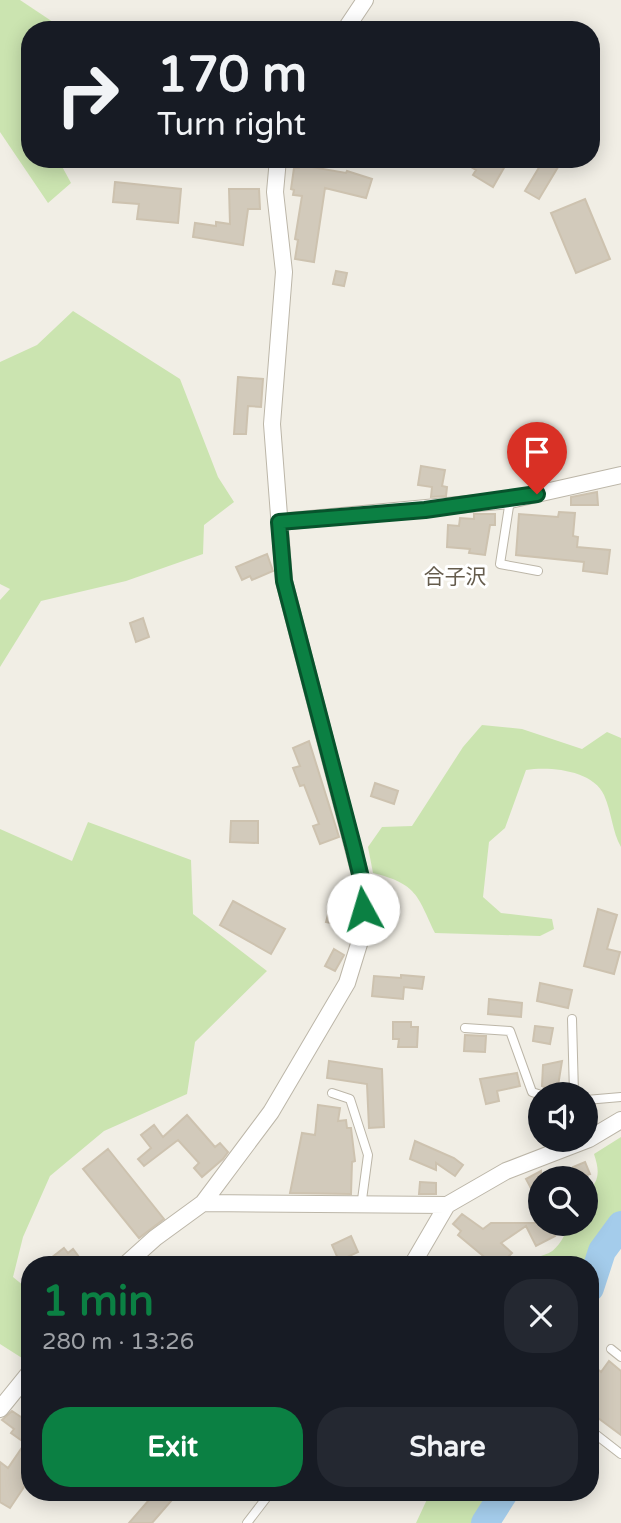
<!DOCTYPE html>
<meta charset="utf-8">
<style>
body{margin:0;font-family:"Varela Round","Noto Sans JP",sans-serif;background:#242831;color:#f1f3f6;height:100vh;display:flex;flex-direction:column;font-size:26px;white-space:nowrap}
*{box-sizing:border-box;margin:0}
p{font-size:23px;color:#9ea1a6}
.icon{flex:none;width:38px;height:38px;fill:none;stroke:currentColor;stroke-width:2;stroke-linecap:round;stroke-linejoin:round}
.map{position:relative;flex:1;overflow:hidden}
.side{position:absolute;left:21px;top:1256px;width:578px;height:245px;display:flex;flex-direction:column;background:#171b24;border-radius:28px;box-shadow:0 4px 18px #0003}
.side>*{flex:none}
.banner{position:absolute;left:21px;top:21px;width:579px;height:147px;border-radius:28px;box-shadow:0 4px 18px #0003;background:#171b24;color:#f1f3f6;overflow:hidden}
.buttons{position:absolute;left:528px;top:1082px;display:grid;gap:14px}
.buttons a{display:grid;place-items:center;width:70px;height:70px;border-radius:50%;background:#171b24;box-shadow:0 4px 18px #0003;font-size:35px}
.pin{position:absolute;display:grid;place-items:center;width:60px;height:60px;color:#fff;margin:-72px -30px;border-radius:50% 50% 50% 0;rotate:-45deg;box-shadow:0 0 7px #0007}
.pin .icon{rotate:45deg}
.me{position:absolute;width:77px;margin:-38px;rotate:354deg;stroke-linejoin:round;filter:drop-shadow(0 0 5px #0008)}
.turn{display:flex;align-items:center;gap:24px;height:147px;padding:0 21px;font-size:32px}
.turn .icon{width:91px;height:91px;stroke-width:2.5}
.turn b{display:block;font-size:49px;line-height:60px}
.round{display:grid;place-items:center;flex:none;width:74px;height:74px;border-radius:28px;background:#242831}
.head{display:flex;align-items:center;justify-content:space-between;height:119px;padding:0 21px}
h1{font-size:42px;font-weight:700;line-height:52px;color:#0b8043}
.action{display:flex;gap:14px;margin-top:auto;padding:14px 21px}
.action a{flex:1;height:80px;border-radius:28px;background:#0b8043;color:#fff;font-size:28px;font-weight:700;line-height:80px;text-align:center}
.action a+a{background:#242831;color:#f1f3f6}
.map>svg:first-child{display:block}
.green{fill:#cbe4b0}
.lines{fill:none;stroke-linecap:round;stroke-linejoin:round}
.river{stroke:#a4cceb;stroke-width:28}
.building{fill:#d2cabb;stroke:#cdc2af;stroke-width:2}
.service-casing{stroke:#bcb6a8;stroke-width:10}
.minor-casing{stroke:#bcb6a8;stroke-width:18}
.service{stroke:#fff;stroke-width:8}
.minor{stroke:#fff;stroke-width:16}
.route-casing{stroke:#07532c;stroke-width:18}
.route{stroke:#0b8043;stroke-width:12}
.labels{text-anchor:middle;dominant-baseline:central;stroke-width:6;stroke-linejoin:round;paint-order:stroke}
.quarter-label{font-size:21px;fill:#655c4d;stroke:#fff}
</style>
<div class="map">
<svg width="621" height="1523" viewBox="0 0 621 1523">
<rect width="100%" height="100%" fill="#f1eee5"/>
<path class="green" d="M0,0H20L65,30H30V159H58L71,183L48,203L0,132Z
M73,311L180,379L218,477L234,502L204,525L203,554L126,581L41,601L0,667V600L10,589L0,584V362L37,345Z
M482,725L522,729L582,749L607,732L621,738V847C612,831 612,813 604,795C593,770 549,766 526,770L505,828L489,842L483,897L501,913L552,919L554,929L540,936L435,933C417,895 417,884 373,873L368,847L382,827L412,826L463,747Z
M88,822L191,860L193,914L267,971L195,1042L187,1094L104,1131L50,1176L23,1237L13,1277L30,1291V1348L22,1358L0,1344V829L72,861Z
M621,1137V1213L593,1261L590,1273V1265H522C532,1257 538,1258 549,1253C559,1248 566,1233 570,1223H586V1192C601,1182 599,1169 594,1154Z
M430,1493H492L472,1523H416Z"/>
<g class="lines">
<path class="river" d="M590,1288L602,1251L621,1225
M485,1523L504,1493"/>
</g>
<path class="building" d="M457,159H509L493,187L473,175L476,170Z
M544,159L558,167L539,199L525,191Z
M300,165L346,173L347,171L372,179L366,198L325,188L314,262L295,259L298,240L295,239L302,196L293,195L294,190L291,189L294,168H299Z
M115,182L181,189L178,223L137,219L139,204L113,202Z
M229,189H259L260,209H248L243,245L193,237L195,223L216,226V222L230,224Z
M585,199L610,259L576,273L551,213Z
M336,271L347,273L344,286L333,284Z
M238,377L263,379L261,407L248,406L246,434H234Z
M421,466L445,470L442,486L447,487L446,496L431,497L432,487L418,485Z
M597,492L598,505H571V497Z
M559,512L575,513L573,536L578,537L577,547L610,550L607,574L583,571L584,562L516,555L519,514L558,517Z
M474,514H495V525H490L485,555L469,553L470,549L447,547L448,525L459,526L460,518L474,519Z
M267,554L273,571L252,580L250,576L242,580L236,567Z
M143,618L149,637L136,642L130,623Z
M309,741L339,837L320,844L313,826L319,824L304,785L300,786L293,768L300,766L293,748Z
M375,783L398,791L394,804L371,796Z
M231,821H258V843L230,842Z
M233,901L285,929L271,954L220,925Z
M331,904L353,910V928L326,922Z
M598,909L617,915L607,949L620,952L614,974L584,966Z
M334,949L344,955L335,971L325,966Z
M401,975L424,977L422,989L404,987L403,999L372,996L374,976L401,978Z
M540,983L572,990L568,1008L537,1001Z
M489,999L522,1003L521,1017L488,1014Z
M393,1022H411V1027H418L417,1047H398L399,1039H393Z
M535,1026L553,1028L550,1044L533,1041Z
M465,1035L486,1036L485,1052L464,1051Z
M329,1061L382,1069L384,1127L369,1128L367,1084L327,1078Z
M562,1061L557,1092L542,1086L543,1065Z
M517,1073L520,1086L497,1091L499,1101L486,1104L480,1079Z
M318,1105L340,1108L338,1121L346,1120L347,1128H351L355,1161L352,1162L351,1194L290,1193L302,1133L315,1135Z
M187,1115L215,1147L220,1143L228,1152L223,1159L202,1177L194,1168L199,1163L178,1140L144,1166L138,1159L151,1148L141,1135L154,1125L163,1137Z
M415,1141L454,1158L463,1165L455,1176L436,1163V1170L410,1159Z
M108,1149L164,1219L139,1238L83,1169Z
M585,1162L590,1174L577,1178L573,1167Z
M541,1171V1207L526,1179Z
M420,1182L436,1183V1194H419Z
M462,1214L483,1229L491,1223H548L555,1236L536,1246L526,1226L501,1243L512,1253L500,1265H494L458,1235L461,1231L453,1224Z
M351,1236L358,1252L339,1261L332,1245Z
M64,1248L68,1253L73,1249L85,1265H42Z
M609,1361L621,1371V1435L590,1412V1363L601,1372Z
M12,1411L30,1423V1465L22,1477L28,1481L10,1508L0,1502V1462L8,1468L25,1443L11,1433L14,1429L2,1420Z
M155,1493H178L152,1523H129Z"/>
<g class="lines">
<g class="service-casing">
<path id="service" d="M510,500L500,564L538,571
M572,1019L574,1094
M465,1028L510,1031L532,1092L541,1095
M332,1093L350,1099L368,1155L361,1207
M586,1100L621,1097
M611,1349L621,1357
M590,1430L621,1454
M247,1523L270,1493"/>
</g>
<g class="minor-casing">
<path id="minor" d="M345,30L365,0
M279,522L510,500L621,475
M203,1203L447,1205L506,1171L589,1139L621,1120
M125,1265L155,1238L203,1203L271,1112L347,983L363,931V886L284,581L272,424L284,272L275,192L278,159
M412,1265L447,1205
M0,1409L30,1372"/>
</g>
<use href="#service" class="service"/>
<use href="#minor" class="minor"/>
</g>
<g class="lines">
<g class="route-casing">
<path id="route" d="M363,909V886L354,849L284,581L279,522L425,510L537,494"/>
</g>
<use href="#route" class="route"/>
</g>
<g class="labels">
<g class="quarter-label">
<text x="455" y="577">合子沢</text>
</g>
</g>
</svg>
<div class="buttons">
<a><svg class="icon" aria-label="sound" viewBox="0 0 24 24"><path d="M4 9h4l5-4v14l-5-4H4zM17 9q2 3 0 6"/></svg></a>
<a><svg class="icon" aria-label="search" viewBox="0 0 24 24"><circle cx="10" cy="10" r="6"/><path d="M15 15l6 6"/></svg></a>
</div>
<div class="pin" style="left:537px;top:494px;background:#d93025"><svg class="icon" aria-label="arrive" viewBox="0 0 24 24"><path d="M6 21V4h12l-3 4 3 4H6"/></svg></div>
<svg class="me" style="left:363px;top:909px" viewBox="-20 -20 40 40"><circle r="19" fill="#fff"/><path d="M0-13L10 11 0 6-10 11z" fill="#0b8043"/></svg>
<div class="banner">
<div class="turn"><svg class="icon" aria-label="right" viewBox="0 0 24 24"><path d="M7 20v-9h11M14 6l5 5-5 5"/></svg><div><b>170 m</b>Turn right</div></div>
</div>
<section class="side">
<div class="head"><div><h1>1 min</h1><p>280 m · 13:26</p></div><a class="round"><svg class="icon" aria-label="close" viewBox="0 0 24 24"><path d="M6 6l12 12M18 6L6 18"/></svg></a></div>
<div class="action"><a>Exit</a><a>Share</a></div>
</section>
</div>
